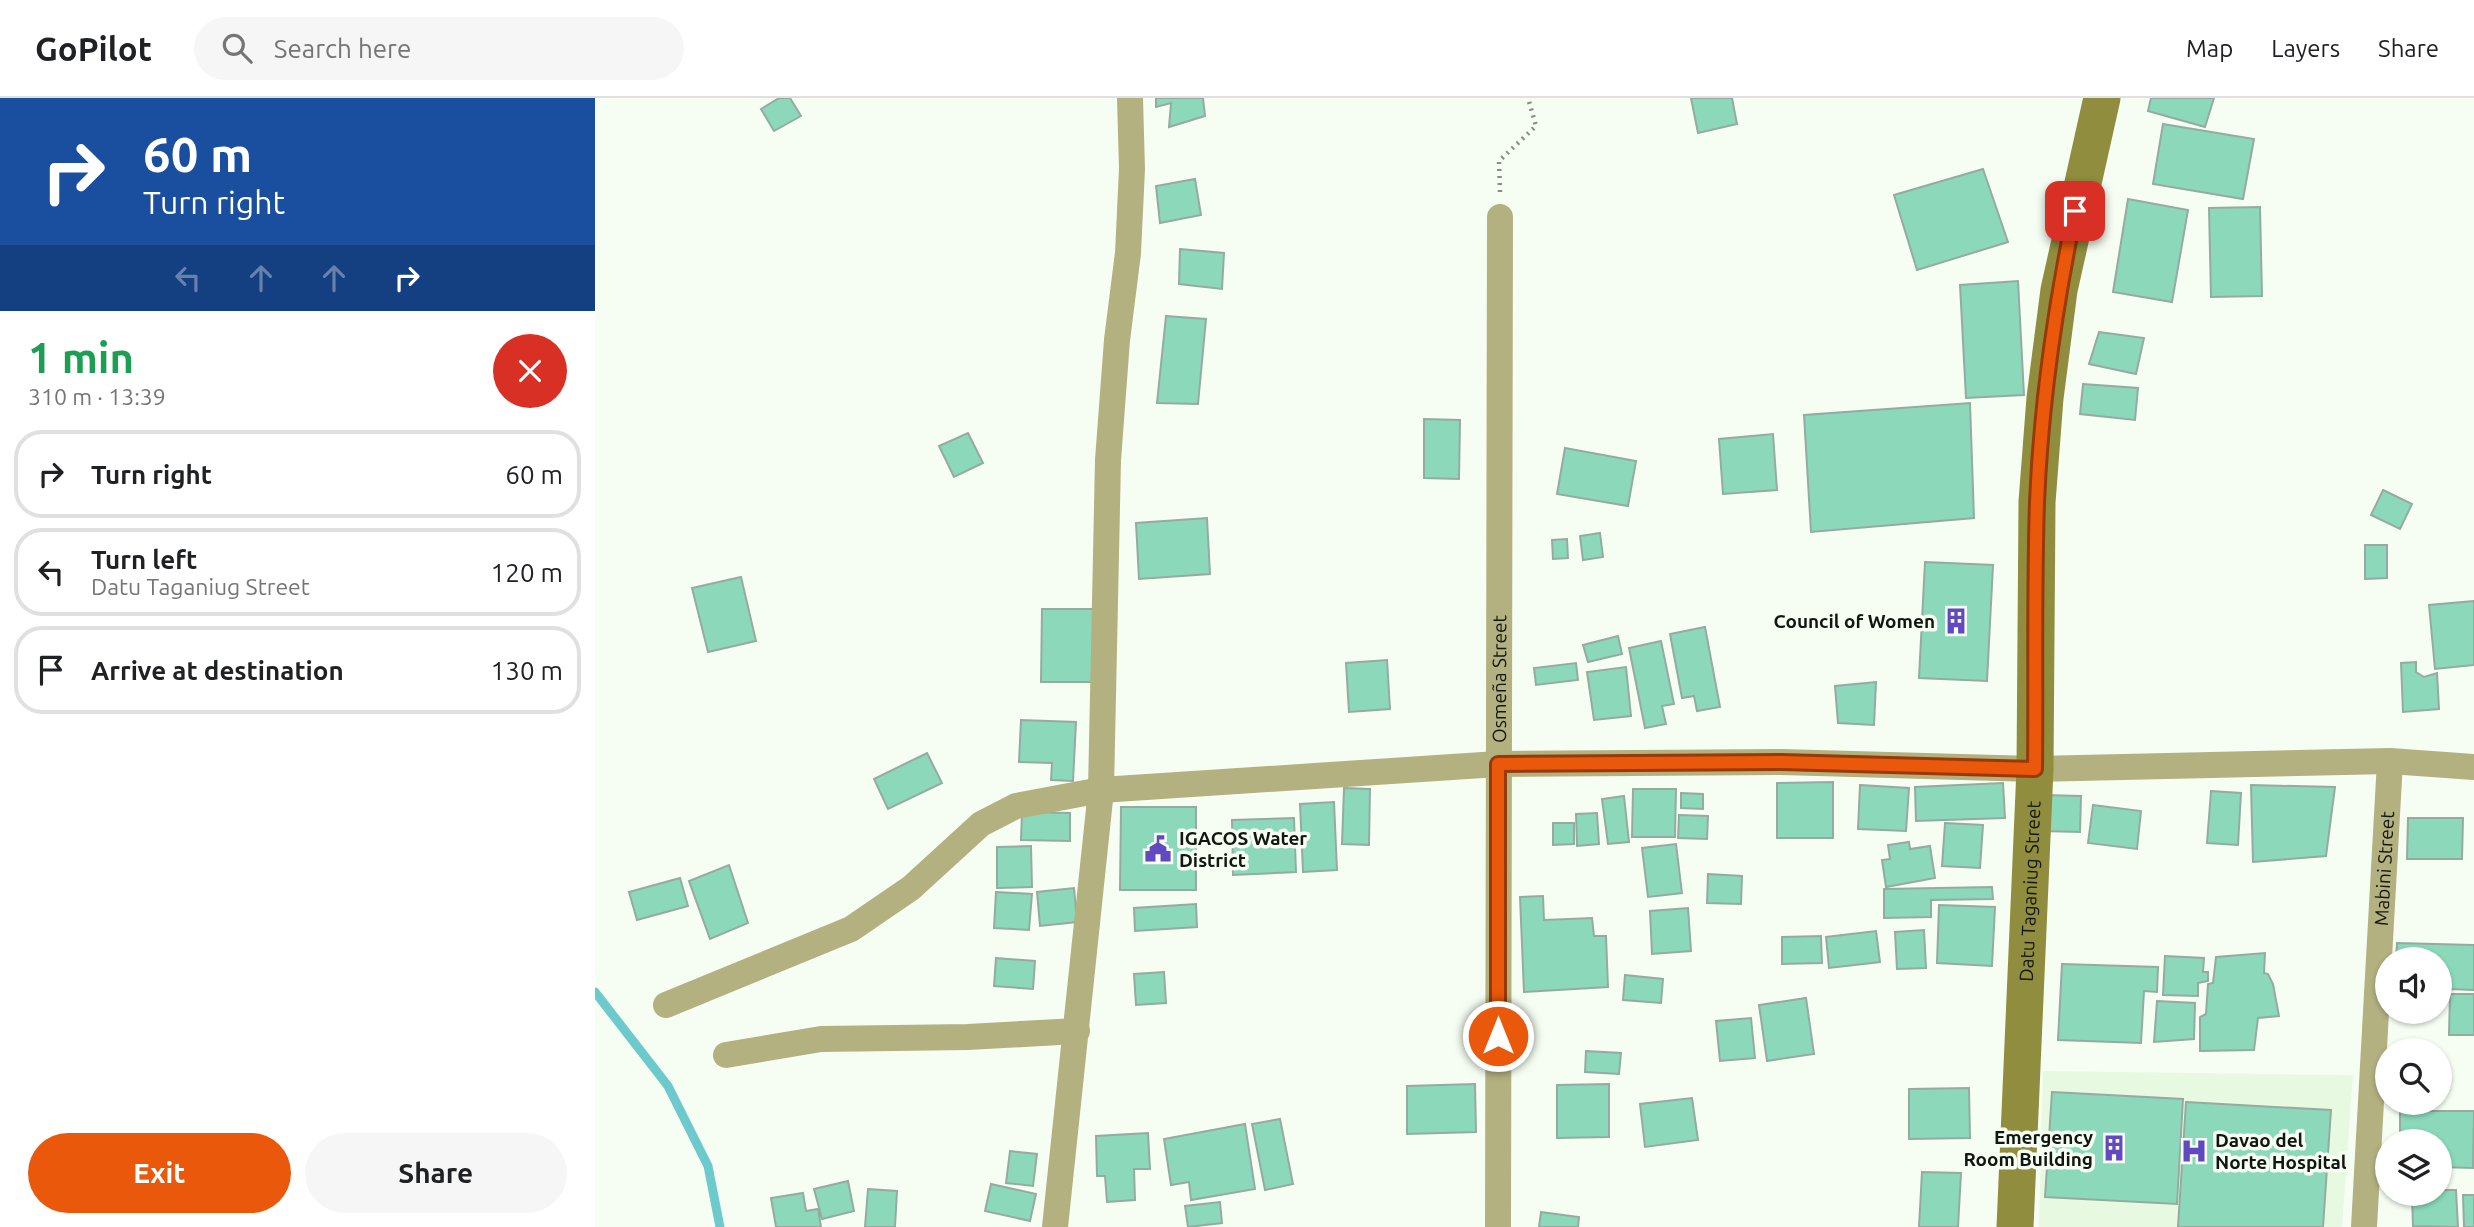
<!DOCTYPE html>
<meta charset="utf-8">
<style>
body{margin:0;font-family:Ubuntu,sans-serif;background:#f6f6f6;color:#202124;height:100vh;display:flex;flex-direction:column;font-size:26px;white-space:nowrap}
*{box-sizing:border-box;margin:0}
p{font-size:23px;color:#757577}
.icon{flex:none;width:38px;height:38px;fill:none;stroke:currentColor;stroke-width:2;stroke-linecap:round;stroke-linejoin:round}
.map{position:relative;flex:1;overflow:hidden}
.drawer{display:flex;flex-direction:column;background:#fff;width:595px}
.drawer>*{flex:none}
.top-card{background:#1a4fa0;color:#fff;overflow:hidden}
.fabs{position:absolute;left:1780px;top:849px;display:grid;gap:14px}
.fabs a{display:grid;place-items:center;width:77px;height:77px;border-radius:50%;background:#fff;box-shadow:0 2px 5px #0004;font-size:35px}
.pin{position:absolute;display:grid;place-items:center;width:60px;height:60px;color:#fff;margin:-30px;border-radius:14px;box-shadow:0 4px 10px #0006}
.me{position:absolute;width:77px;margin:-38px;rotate:0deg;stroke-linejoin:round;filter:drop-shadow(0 0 5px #0008)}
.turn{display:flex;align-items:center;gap:24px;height:147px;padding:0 28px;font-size:32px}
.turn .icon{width:91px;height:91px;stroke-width:2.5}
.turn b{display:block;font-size:49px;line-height:60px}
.lanes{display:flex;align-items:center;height:66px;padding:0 28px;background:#0003;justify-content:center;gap:35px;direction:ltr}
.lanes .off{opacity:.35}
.round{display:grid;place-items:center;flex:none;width:74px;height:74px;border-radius:37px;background:#f6f6f6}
.head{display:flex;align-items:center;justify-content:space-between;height:119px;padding:0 28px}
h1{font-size:42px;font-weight:700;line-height:52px;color:#1e9e55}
.action{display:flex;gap:14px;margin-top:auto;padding:14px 28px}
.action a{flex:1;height:80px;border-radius:42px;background:#ea580c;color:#fff;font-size:28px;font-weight:700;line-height:80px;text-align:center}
.action a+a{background:#f6f6f6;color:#202124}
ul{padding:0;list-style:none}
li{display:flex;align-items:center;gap:21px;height:88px;margin:0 14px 10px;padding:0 14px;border:4px solid #e0e0e0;border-radius:28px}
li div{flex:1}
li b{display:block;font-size:26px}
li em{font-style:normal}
header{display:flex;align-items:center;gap:42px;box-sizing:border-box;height:98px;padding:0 35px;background:#fff;border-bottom:2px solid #e0e0e0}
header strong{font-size:33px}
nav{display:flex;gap:38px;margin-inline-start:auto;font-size:24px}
.search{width:490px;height:63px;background:#f6f6f6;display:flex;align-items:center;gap:18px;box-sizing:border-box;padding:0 24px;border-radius:38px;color:#757577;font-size:26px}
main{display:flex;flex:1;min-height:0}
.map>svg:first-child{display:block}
.built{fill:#e7f9e0}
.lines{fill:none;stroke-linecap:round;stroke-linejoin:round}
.stream{stroke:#6dcacc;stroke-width:9}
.building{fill:#8bd9ba;stroke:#95aba1;stroke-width:2}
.path{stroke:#888e85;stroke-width:4.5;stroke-dasharray:2 5;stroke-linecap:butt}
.street{stroke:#b3b180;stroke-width:26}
.secondary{stroke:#908d3e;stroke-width:37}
.route-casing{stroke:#983908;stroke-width:18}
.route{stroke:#ea580c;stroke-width:12}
.labels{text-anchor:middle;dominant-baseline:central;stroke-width:7;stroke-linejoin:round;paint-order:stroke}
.poi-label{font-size:19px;font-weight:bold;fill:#121610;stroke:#f6fef3;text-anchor:end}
.street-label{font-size:19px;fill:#121610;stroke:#f6fef3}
</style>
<header>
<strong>GoPilot</strong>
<div class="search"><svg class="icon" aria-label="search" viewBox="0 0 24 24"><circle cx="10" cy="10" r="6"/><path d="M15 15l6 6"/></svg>Search here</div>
<nav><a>Map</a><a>Layers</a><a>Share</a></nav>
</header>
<main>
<section class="drawer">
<div class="top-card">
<div class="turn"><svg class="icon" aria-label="right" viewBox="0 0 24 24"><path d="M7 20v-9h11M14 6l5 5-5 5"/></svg><div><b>60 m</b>Turn right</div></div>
<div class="lanes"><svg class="icon off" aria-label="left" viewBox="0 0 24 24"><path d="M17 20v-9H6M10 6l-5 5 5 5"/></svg><svg class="icon off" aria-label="ahead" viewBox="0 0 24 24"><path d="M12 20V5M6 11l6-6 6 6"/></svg><svg class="icon off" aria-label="ahead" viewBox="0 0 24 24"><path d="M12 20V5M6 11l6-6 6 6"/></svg><svg class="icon" aria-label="right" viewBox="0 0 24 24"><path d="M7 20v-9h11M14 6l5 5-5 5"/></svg></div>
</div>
<div class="head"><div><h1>1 min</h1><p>310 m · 13:39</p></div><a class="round" style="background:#d93025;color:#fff"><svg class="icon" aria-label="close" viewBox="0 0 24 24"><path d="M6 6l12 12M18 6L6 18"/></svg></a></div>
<ul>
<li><svg class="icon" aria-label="right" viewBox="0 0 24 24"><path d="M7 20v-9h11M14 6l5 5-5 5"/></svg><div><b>Turn right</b></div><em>60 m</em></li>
<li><svg class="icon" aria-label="left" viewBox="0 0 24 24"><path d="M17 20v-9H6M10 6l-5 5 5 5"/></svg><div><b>Turn left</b><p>Datu Taganiug Street</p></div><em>120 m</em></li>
<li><svg class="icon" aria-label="arrive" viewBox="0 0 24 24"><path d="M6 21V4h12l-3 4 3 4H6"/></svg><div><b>Arrive at destination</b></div><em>130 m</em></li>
</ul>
<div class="action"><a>Exit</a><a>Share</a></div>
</section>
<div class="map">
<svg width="1879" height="1129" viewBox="0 0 1879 1129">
<rect width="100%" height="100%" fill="#f6fef3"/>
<path class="built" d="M1448,973L1758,977L1747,1129H1444Z"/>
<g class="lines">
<path class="stream" d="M0,894L73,988L113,1068L125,1129"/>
</g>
<path class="building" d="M184,0H195L206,18L179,33L166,11Z
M561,0H608L610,18L574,29L576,5L561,9Z
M1096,0H1137L1142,26L1103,35Z
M1556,0H1619L1610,29L1553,13Z
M1568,26L1659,41L1648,101L1558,86Z
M1388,71L1413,144L1322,172L1299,97Z
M600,81L606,117L565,125L561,88Z
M1533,101L1593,112L1577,204L1518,194Z
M1665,109L1667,198L1616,199L1614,110Z
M585,151L629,155L627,191L584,186Z
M1423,183L1429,297L1371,300L1365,187Z
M571,218L611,221L603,306L562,305Z
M1504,234L1549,240L1541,276L1494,266Z
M1488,286L1543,290L1540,322L1485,316Z
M1375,305L1379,420L1216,434L1209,317Z
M829,321L865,322L864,381L829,380Z
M373,335L388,365L359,379L344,348Z
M1178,336L1182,392L1128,396L1124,341Z
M970,350L1041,363L1033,408L962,396Z
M1788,392L1817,406L1805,431L1776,417Z
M612,420L615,476L544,481L541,425Z
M1005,435L1008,459L988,462L985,438Z
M972,441L973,460L958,461L957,442Z
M1770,447H1792V480L1770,481Z
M1330,464L1398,467L1392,583L1324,580Z
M146,479L161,543L113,554L97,490Z
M1879,503V567L1840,571L1834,507Z
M447,511H503L502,584H446Z
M1110,529L1125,609L1102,613L1099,598L1087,600L1075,536Z
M1023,538L1027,556L993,564L988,547Z
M1066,543L1079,606L1067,608L1071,626L1050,630L1034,550Z
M792,562L795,611L754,614L751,565Z
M1821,564V574L1829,579L1842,575L1844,611L1808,614L1806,565Z
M981,565L983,582L941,587L939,570Z
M1031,569L1036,618L999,622L992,574Z
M1281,584L1279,627L1243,625L1240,588Z
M426,622L481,624L478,683L456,682L457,665L424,664Z
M332,655L347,685L293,711L279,681Z
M1238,684V740H1182V685Z
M1408,685L1410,720L1321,723L1320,689Z
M1265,687L1314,690L1311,733L1263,731Z
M1656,687L1740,689L1731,758L1658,764Z
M749,690L775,691L774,747L747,746Z
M1038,691H1081L1080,739H1037Z
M1616,693L1646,695L1643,747L1612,745Z
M1086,695L1108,696V711L1086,710Z
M1448,697L1486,698L1485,734L1446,733Z
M1029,698L1034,744L1013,746L1007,701Z
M739,704L742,772L708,774L705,706Z
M1498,707L1546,713L1542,751L1493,745Z
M526,709H601V792H525Z
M427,714L475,715V743L426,742Z
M1002,715L1004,746L982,748L981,716Z
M1084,717L1113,718L1112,741L1083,740Z
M699,720L701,774L638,777L637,722Z
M1813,720H1868L1867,761H1812Z
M958,725H979V746L958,747Z
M1350,725L1388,727L1385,770L1347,768Z
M1314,744L1315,751L1335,748L1340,780L1291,789L1287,762L1295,761L1293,747Z
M1081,746L1087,795L1053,799L1047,750Z
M436,748L437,789L402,790V749Z
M134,767L153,825L115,841L94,783Z
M1113,776L1147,778L1146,806L1112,805Z
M85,780L93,808L42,822L34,794Z
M1397,789L1398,801L1336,802V819L1289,820V791Z
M479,790L482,824L445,828L442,794Z
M401,794L437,796L434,832L399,830Z
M948,798L949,822L997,820L999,838H1011L1013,889L929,894L925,799Z
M601,806L602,829L540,833L539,810Z
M1344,807L1400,809L1397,868L1342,865Z
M1093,810L1096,853L1057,856L1055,813Z
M1329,832L1331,870L1302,871L1300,834Z
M1281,833L1285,864L1234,870L1231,839Z
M1226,838L1227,865L1187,866V839Z
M1802,845L1879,847V892L1853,891V901H1844V861H1801Z
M1670,855L1669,875L1673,876L1678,886L1684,918L1663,920L1659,952L1605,953V919L1611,916L1613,886L1618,885L1621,859Z
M1570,858L1609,860L1608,874H1613V883L1603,885V898L1568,897Z
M401,860L440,863L438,891L399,888Z
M1467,866L1563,869L1562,894L1549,893L1546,945L1463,942Z
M569,874L571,905L541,907L539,876Z
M1030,877L1068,881L1066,905L1028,902Z
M1855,896H1879V937H1854Z
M1211,900L1219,956L1172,963L1164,907Z
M1562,903L1600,905L1599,941L1559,944Z
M1156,920L1160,960L1125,963L1121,923Z
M991,953L1026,955L1024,976L990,974Z
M880,986L881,1034L812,1036V988Z
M1014,986V1039L962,1040V987Z
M1374,990L1375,1040L1314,1041V991Z
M1457,994L1588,1001L1582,1106L1450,1099Z
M1097,1000L1103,1042L1050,1049L1045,1006Z
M1591,1004L1736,1012L1728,1129H1583Z
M1805,1013H1879L1878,1070L1844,1069V1043H1805Z
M685,1021L698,1086L670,1092L657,1026Z
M650,1026L660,1091L596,1102L594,1084L576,1087L569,1041Z
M553,1035L555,1071H539L540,1102L512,1104L510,1078H502L501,1038Z
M415,1053L442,1056L438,1088L411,1085Z
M1327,1074L1366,1075L1363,1129H1324Z
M253,1083L259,1113L227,1121L219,1091Z
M396,1086L441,1096L435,1123L390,1113Z
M273,1091L302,1093L300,1129H270Z
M1844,1092H1861L1863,1129L1818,1128L1817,1098L1844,1096Z
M208,1095L211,1113L223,1111L226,1129H181L176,1100Z
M1868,1097H1879V1129H1869Z
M625,1104L627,1125L593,1129L590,1108Z
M946,1114L984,1119L983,1129H944Z"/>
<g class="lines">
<path class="path" d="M905,94L904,63L941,28L933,0"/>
<g class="street">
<path d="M71,907L256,831L316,790L386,726L421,708L506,692L903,666L1186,664L1440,671L1795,663L1879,669"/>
<path d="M131,957L226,941L373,939L482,933"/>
<path d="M460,1129L506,692L513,362L522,242L533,155L537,71L535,0"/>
<path id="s1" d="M903,1129L905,119"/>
<path id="s2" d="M1769,1129L1795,663"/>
</g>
<path class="secondary" id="s3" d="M1420,1129L1440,671L1442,404L1450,300L1464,192L1507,0"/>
</g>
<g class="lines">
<g class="route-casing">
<path id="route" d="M903,938V666L1186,664L1440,671C1441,582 1439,493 1442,404C1446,306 1460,209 1480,113"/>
</g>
<use href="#route" class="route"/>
</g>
<defs>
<g id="building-bare" transform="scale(2.1)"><path d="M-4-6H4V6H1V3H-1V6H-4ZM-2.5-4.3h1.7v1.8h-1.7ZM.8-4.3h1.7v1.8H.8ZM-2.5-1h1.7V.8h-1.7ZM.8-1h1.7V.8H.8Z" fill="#6249c2" stroke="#f6fef3" stroke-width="2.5" paint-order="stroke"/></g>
<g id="civic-bare" transform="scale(2.1)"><path d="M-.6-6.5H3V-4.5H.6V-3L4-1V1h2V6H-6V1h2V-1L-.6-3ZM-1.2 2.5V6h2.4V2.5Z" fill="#6249c2" stroke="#f6fef3" stroke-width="2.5" paint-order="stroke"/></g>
<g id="hospital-bare" transform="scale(2.1)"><path d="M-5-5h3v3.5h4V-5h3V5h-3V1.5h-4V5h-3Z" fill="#6249c2" stroke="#f6fef3" stroke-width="2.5" paint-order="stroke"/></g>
</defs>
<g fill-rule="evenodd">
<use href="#building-bare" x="1361" y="523"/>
<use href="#civic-bare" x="563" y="751"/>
<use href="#building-bare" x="1519" y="1050"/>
<use href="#hospital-bare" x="1599" y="1053"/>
</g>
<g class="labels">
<g class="poi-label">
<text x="1340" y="523">Council of Women</text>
<text x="584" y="740" text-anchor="start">IGACOS Water<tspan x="584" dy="22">District</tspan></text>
<text x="1498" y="1039">Emergency<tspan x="1498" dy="22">Room Building</tspan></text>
<text x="1620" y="1042" text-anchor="start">Davao del<tspan x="1620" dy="22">Norte Hospital</tspan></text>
</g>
<g class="street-label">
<text stroke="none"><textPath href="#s1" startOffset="548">Osmeña Street</textPath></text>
<text stroke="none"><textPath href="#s2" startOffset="359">Mabini Street</textPath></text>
<text stroke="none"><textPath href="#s3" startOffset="336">Datu Taganiug Street</textPath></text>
</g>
</g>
</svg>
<div class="fabs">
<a><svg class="icon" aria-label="sound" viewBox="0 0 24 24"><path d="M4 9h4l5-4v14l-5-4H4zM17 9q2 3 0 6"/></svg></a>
<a><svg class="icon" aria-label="search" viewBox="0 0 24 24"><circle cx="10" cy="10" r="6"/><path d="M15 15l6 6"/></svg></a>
<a><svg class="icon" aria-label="layers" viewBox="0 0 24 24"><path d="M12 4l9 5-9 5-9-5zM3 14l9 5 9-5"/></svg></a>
</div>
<div class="pin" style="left:1480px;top:113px;background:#d93025"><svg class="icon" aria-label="arrive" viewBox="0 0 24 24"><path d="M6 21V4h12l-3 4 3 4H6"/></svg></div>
<svg class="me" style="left:903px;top:938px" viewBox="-20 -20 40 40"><circle r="17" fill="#ea580c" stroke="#fff" stroke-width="3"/><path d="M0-11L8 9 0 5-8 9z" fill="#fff"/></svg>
</div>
</main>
